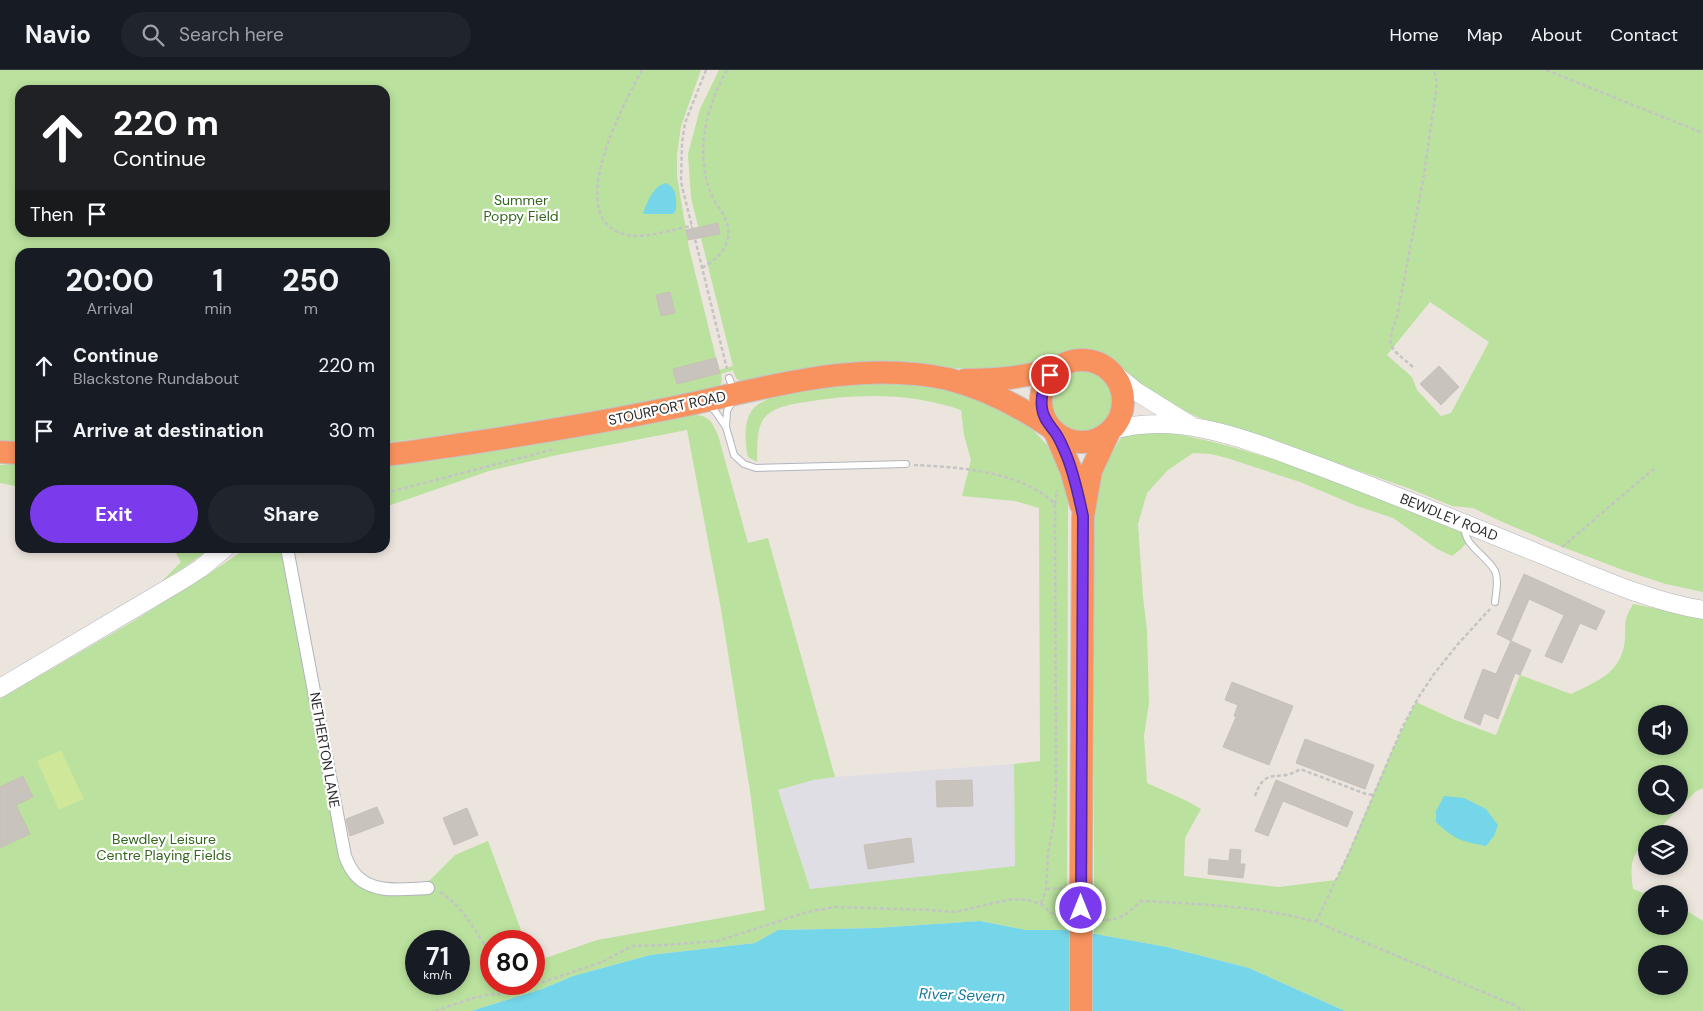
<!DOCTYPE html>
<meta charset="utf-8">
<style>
body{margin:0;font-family:"DM Sans",sans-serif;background:#20242c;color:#f1f3f6;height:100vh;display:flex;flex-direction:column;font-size:19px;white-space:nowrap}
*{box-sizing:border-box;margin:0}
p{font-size:16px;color:#9ea1a6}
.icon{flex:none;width:28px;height:28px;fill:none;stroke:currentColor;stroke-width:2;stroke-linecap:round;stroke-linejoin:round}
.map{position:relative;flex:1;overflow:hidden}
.details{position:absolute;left:15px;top:178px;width:375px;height:305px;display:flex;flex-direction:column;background:#171b24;border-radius:15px;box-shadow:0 2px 8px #0003}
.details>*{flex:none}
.guide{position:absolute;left:15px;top:15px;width:375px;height:152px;border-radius:15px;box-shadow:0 2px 8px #0003;background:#202124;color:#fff;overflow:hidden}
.fabs{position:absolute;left:1638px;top:635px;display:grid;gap:10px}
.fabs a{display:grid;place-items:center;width:50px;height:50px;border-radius:50%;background:#171b24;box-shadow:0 2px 8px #0003;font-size:25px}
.speed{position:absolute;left:405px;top:860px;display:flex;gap:10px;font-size:25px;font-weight:700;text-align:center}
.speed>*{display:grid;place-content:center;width:65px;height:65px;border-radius:50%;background:#171b24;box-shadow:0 2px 8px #0003;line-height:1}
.speed small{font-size:12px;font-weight:400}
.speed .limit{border:8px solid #d22;background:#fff;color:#111}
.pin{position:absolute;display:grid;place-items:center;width:42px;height:42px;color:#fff;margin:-21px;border:2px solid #fff;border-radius:50%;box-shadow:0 1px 5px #0007}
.me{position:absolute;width:55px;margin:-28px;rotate:0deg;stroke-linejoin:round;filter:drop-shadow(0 0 4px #0008)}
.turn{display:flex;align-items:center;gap:18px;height:105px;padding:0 15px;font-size:22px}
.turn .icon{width:65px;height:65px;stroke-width:2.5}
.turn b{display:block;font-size:35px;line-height:42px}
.then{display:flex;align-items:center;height:48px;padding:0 15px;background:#0003;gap:10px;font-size:19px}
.eta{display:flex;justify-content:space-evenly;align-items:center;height:85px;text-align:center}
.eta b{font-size:30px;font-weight:700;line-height:35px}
.button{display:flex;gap:10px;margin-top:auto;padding:10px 15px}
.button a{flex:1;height:58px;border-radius:30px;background:#7c3aed;color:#fff;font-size:20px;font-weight:700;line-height:58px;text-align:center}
.button a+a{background:#20242c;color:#f1f3f6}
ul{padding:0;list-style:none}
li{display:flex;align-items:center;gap:15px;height:65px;padding:0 15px}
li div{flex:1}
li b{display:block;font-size:19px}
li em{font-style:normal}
header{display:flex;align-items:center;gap:30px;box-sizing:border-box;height:70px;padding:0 25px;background:#171b24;border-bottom:1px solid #363941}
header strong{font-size:24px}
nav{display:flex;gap:28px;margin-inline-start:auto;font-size:18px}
.search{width:350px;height:45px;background:#20242c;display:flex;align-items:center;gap:12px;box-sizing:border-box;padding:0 18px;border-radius:28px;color:#9ea1a6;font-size:19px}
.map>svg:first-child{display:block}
.industrial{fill:#dfdee5}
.green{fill:#bae19d;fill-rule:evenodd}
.pitch{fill:#cee799}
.water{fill:#75d6ea}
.building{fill:#c8c3bc;stroke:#c8c0b8}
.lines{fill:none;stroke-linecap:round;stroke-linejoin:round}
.lane-casing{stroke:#b1b5be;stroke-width:8}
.street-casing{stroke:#b1b5be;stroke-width:14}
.secondary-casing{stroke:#b1b5be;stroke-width:19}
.highway-casing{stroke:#c4c4c4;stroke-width:24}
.path{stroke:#c4c4c4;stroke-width:2.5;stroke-dasharray:4 2.5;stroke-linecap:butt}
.lane{stroke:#fff;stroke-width:6}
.street{stroke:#fff;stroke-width:12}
.secondary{stroke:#fff;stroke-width:18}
.highway{stroke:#f8925e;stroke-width:22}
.highway-bridge-casing{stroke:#c4c4c4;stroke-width:24;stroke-linecap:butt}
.highway-bridge{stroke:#f8925e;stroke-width:22}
.route-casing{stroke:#51269a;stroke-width:12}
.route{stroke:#7c3aed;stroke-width:9}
.labels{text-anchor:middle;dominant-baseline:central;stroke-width:4.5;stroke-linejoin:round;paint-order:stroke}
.park-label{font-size:14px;fill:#33661d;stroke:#fff}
.street-label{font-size:14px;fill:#2b2b2b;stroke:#fff}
.water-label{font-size:15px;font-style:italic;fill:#137798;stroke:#fff}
</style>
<header>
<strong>Navio</strong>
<div class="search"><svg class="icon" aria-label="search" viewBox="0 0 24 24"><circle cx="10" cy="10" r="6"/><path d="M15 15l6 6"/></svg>Search here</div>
<nav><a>Home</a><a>Map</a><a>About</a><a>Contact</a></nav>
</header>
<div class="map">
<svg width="1703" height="941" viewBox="0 0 1703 941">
<rect width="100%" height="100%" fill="#ece5de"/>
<path class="industrial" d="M1014,694L1015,796L810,819L778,720L813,710L835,707Z"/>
<path class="green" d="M0,0H701L681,56L677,85V106L689,178L719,300L733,296L691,128L688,84L700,39L719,0H1703V522L1666,514L1623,500L1552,473L1498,450L1473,438L1452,436L1408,418L1279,373L1197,347L1177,337L1135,311L1112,292L1091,282H1077L1065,285L1046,293L988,300L950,298L742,313L736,308L733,300L721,304C722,311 723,314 716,318L559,350L385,373V182H20V376H0ZM20,20H385V162H20ZM1430,232L1489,272L1451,343L1441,346L1417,320L1412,307L1387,285Z
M1050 331a32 32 0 1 1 64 0a32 32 0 1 1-64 0Z
M876,313L906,314L967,323L999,339L1029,356L1047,375L1059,394L1068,425L1067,861L1026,860L980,851L876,858L778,860L755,873L650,885L573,906L542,919L471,941H0V629L127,555L204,507L247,478H282L289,484L294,481L292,478H300L294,481L336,730L347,785L357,802L374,813L417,815L430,810L455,785L488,771L525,871H491V914H534V892L597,870L765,840L750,721L721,539L687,360L557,385L489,401L385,437V395L693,344C711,347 711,351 718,365L748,473L768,468L835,707L813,710L778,720L810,819L1015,796L1014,694L1040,691L1039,438L1015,431L962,426L971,390L964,365L961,340C912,323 857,323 806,332C793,334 777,336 767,345C755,356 758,378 757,392L748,387C745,373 743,351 753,339C770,318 848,315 876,313ZM416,871H459V914H416Z
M1148,359C1260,376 1360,421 1464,462L1467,472L1461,479L1452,486L1437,479L1393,448L1357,436L1300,412L1227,388L1211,384L1193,383L1168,400L1147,423L1138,454L1143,527L1147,560L1149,633L1144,666L1147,713L1187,731L1201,739L1185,768L1184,806L1279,817L1336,810C1364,751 1385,689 1416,632L1455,650L1496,665L1520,605L1571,624C1598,611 1623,602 1625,568C1626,549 1623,552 1633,534L1703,548V718L1695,722L1654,764H1646V771C1630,787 1630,796 1633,819L1646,824V856H1679V836L1703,851V941H1345L1249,898L1167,877L1094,864V440L1100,404L1119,371L1123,366ZM1646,644H1679V676H1646ZM1646,704H1679V736H1646ZM1646,884H1679V916H1646Z
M20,393V417L0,413V395Z
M173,478H211L183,498L161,512L181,492Z"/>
<path class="pitch" d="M61,680L84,729L59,740L37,691Z"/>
<path class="water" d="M666,113C678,119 676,129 676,140L673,144H645L643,143C648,131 653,116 666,113Z
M1444,726L1464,728L1486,739L1498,755L1494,766L1486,776C1461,771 1455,770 1436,752V741Z
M980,851L1026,860H1061L1084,862L1167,877L1249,898L1345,941H471L542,919L573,906L650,885L755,873L778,860L876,858Z"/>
<path class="building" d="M718,153L720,164L688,170L686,160Z
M670,222L675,243L661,246L656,225Z
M716,288L720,303L677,314L673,299Z
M1439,296L1459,317L1441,335L1420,314Z
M1524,504L1605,541L1596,560L1580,553L1562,593L1545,586L1564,545L1529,529L1511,571L1497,564Z
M1511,571L1531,580L1520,605L1515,603L1498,649L1484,643L1480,655L1464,648L1483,599L1496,604Z
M1232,612L1293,636L1269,695L1223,677L1236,647L1234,646L1238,635L1225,630Z
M1305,669L1374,695L1365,719L1296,693Z
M23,706L33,727L16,735L30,764L0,778V717Z
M972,710L973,736L937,737L936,711Z
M1276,710L1353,742L1347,757L1283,731L1268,766L1255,761Z
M377,737L384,753L350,766L346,749Z
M467,738L478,765L454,775L443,748Z
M911,768L914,792L868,799L864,775Z
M1230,779L1241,780L1240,794H1245L1243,808L1208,804L1209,789L1229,791Z"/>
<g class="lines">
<g class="lane-casing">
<path id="lane" d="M729,308L734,320
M733,330L727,341L726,357L734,385L744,394L756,398L906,394
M708,335L715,341L726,357
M1465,454C1462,476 1485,483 1495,501C1499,510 1496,522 1495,532"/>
</g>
<g class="street-casing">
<path id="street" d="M287,478L345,786C347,791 350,798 354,803C371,825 404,819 428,818"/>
</g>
<g class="secondary-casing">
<path id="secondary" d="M1116,305L1137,322L1190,355
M1111,361C1178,340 1250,371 1313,394C1388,422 1461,452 1535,482C1590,504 1644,530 1703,540
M0,618L184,509L201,498L225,478"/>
</g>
<g class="highway-casing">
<path id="highway" d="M1041 331a41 41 0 1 1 82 0a41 41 0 1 1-82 0Z
M965,310C998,310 1027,308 1058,296
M1055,362L1071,400L1081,435
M0,382L20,383
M385,385C414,382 442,377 471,373C535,363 598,353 661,340C754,322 852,288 948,309C984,318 1019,336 1050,357
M1081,821L1083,446L1091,401L1109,362"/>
</g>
<path class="path" d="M642,0C624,34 560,150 627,165C645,169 673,159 692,156
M706,0L685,53L682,73L681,112L727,299
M1546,0L1703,63
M702,198C721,187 735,172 725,148C722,141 717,135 713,128C708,118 705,107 704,95C700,64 711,27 727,0
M1413,297C1389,276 1385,278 1397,247L1424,105L1437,13L1434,0
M914,395C958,397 1022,401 1055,434L1056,710L1054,751L1048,783L1046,819L1041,834
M385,423L555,379
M1055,434L1057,420
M1562,477L1656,397
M1255,726C1266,694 1279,714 1300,699L1366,724L1373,725
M1046,819L1064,818
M440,822C463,836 476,863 491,884
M1100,850C1120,851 1127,844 1141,831C1198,834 1261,836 1316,852L1514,935L1524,941
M1316,852L1350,781L1402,658L1418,628L1434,604L1458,574L1490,539
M512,914L516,920
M435,941L470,929L486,925L500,924L543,912L602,892L632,876L665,875L718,871L807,842L835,837L930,840L955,842L1012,829L1028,830L1041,834L1051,843L1064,848"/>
<use href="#lane" class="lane"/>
<use href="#street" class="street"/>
<use href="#secondary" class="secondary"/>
<use href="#highway" class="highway"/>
<g class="highway-bridge-casing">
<path id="highway-bridge" d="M1081,941V821"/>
</g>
<use href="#highway-bridge" class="highway-bridge"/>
</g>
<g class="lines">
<g class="route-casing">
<path id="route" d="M1050,305C1044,315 1040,325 1042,338C1043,348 1049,354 1054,361C1059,367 1062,375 1065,382C1074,402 1078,424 1083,446L1081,838"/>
</g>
<use href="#route" class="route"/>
</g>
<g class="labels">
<g class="park-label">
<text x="521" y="130">Summer<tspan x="521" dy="16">Poppy Field</tspan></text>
<text x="164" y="769">Bewdley Leisure<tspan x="164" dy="16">Centre Playing Fields</tspan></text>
</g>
<g class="street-label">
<text transform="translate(667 338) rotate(-12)">STOURPORT ROAD</text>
<text transform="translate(1449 447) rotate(22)">BEWDLEY ROAD</text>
<text transform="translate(325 680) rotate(80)">NETHERTON LANE</text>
</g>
<g class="water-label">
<text transform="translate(962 925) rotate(2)">River Severn</text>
</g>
</g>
</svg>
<div class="fabs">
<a><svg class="icon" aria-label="sound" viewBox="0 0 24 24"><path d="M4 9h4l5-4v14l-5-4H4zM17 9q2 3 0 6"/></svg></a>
<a><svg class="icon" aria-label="search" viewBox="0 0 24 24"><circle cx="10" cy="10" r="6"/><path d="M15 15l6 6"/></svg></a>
<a><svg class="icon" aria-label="layers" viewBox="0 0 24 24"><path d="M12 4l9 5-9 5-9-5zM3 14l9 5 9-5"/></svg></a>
<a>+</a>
<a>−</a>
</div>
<div class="speed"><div>71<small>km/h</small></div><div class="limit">80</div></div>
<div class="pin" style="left:1050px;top:305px;background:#d93025"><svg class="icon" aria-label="arrive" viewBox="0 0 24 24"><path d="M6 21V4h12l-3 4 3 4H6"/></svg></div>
<svg class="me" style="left:1081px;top:838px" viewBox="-20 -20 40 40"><circle r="17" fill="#7c3aed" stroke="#fff" stroke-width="3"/><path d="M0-11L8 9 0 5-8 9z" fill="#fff"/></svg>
<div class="guide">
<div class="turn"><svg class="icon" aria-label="ahead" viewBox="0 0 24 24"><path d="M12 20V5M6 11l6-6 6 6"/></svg><div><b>220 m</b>Continue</div></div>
<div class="then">Then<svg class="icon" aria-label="arrive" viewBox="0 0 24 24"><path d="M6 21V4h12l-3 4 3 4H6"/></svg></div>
</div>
<section class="details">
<div class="eta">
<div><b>20:00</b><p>Arrival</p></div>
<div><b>1</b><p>min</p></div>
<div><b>250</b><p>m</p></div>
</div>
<ul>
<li><svg class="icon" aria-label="ahead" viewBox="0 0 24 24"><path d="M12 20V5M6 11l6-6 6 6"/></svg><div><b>Continue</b><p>Blackstone Rundabout</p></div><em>220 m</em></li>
<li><svg class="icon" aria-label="arrive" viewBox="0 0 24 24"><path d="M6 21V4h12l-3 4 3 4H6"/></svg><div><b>Arrive at destination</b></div><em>30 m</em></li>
</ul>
<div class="button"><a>Exit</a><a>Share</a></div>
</section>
</div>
